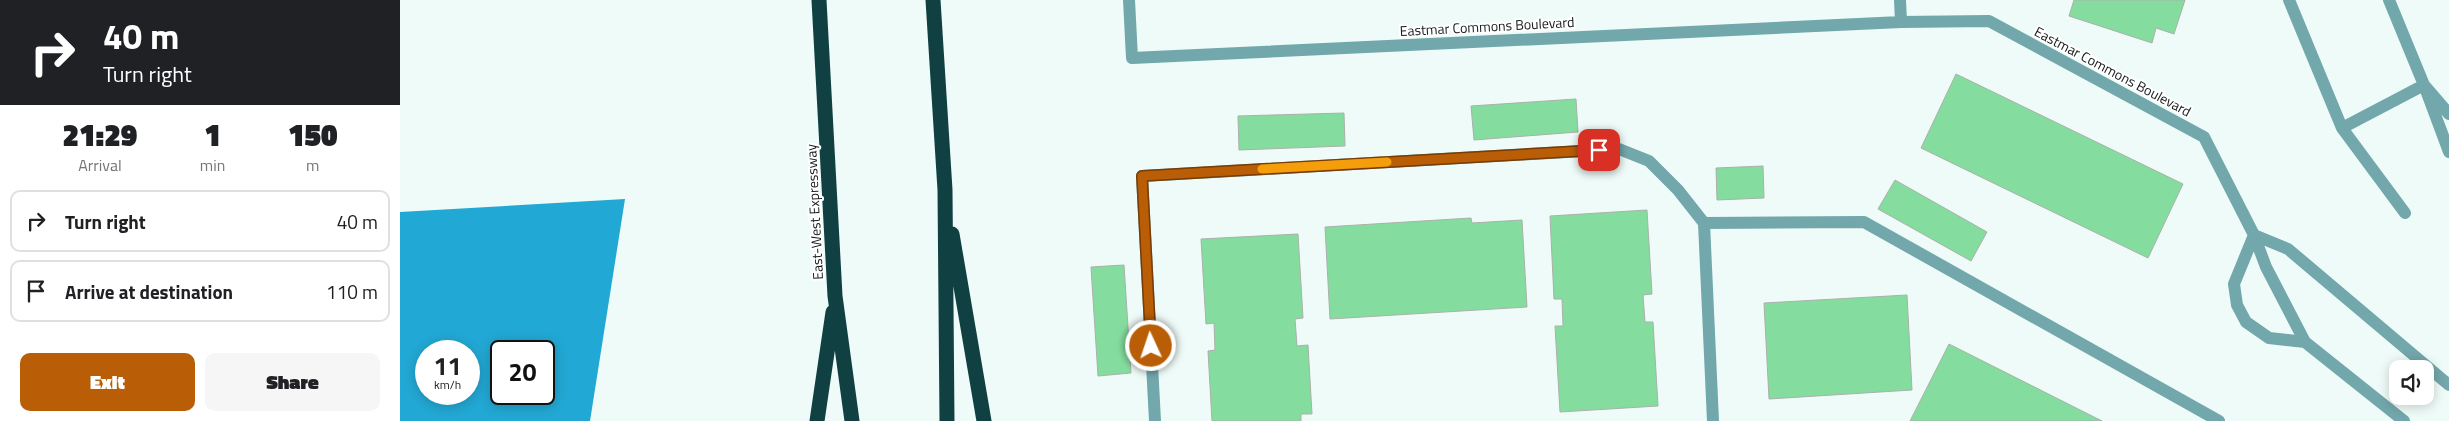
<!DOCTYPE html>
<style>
body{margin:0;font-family:"Titillium Web",sans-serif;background:#f6f6f6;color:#202124;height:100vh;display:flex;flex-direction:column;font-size:19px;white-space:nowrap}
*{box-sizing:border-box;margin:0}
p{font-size:16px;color:#757577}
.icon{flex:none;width:28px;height:28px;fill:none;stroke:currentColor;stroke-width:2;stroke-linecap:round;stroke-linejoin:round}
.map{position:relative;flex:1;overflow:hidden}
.sheet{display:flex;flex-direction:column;background:#fff;width:400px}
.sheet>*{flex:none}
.guide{background:#202124;color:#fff;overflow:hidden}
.fabs{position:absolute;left:1989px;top:360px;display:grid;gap:10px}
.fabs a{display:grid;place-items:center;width:45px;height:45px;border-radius:10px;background:#fff;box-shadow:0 2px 12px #0003;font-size:25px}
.speed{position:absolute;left:15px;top:340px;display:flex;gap:10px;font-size:25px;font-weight:700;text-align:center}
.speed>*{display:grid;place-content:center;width:65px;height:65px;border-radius:50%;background:#fff;box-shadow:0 2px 12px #0003;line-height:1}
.speed small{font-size:12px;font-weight:400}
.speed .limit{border:2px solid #111;border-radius:8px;background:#fff;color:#111}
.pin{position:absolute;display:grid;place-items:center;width:42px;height:42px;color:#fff;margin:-21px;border-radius:10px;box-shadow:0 2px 8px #0006}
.me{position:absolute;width:55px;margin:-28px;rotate:357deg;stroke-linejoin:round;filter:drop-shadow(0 0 4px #0008)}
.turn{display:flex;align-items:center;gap:18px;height:105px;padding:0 20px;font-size:22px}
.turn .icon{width:65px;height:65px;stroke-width:2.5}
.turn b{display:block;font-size:35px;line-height:42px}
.eta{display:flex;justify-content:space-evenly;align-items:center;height:85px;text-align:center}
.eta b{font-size:30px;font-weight:800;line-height:35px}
.action{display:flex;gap:10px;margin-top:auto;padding:10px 20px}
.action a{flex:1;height:58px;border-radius:10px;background:#b95d06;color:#fff;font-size:20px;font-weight:800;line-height:58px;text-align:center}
.action a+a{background:#f6f6f6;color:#202124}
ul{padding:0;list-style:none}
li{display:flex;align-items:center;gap:15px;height:62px;margin:0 10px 8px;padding:0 10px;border:2px solid #e0e0e0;border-radius:10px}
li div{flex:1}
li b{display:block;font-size:19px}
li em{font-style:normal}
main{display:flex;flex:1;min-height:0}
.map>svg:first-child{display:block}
.water{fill:#22a8d4;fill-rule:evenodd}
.building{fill:#84dd9e;stroke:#a9b1aa}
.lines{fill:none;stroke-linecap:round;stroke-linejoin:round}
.minor{stroke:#72a7ab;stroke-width:12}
.highway{stroke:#114043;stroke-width:15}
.route-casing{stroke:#783c04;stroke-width:12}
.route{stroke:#b95d06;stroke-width:9}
.slow{stroke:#f59e0b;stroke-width:9}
.labels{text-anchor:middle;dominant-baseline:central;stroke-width:4;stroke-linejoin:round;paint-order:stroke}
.street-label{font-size:14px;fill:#151918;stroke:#fff}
</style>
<main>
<section class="sheet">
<div class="guide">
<div class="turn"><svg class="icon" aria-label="right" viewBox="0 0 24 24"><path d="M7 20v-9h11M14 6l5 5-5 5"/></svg><div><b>40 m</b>Turn right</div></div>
</div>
<div class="eta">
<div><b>21:29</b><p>Arrival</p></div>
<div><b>1</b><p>min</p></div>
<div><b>150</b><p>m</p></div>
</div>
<ul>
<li><svg class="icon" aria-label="right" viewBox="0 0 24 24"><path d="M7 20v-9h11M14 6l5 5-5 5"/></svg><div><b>Turn right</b></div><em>40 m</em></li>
<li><svg class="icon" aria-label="arrive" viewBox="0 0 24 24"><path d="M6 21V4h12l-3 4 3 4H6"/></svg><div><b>Arrive at destination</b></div><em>110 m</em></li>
</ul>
<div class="action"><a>Exit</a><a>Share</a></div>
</section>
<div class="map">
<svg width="2049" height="421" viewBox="0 0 2049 421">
<rect width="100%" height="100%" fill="#effbf8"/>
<path class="water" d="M225,199L190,421H0V212ZM26,351H69V394H26ZM101,351H144V394H101Z"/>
<path class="building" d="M1674,0H1785L1774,34L1756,28L1752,43L1669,16Z
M1556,74L1783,184L1748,258L1521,148Z
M1176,99L1178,132L1074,140L1071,106Z
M944,113L945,146L839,150L838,116Z
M1363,166L1364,198L1317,200L1316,168Z
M1495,180L1587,232L1571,261L1478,209Z
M1247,210L1252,294L1243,295L1245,322H1253L1258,406L1160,412L1155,326H1163L1162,299H1154L1150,216Z
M1071,218L1072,223L1122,220L1127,307L930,319L925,227Z
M898,234L903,318L895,319L897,346L908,345L912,414H901V421H812L808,351L815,350L814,323L806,324L801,239Z
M724,265L731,373L698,376L691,267Z
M1507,295L1512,390L1369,399L1364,303Z
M1549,344L1702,421H1510Z"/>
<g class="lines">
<path class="minor" d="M729,0L732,58L1501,22L1500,0
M1889,0L1942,128L2024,85L1989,0
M1501,22L1589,21L1804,137L1854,235L1866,267L1905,342L2004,421
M2049,114L2024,85L2049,152
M1942,128L2005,213
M1304,223L1313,421
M1854,235L1888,249L2049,385
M1854,235L1834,284L1837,305L1846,322L1869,338L1905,342
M755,421L742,176L1219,149L1249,161L1278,190L1304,223L1464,222L1819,421"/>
<path class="highway" d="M419,0L435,296L452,421
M533,0L545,190L547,421
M552,234L584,421
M417,421L433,312"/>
</g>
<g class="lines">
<g class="route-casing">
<path id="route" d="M751,346L742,176L1199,150"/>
</g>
<use href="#route" class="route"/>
<path class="slow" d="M862,169L987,162"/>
</g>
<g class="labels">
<g class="street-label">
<text transform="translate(1087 26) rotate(-3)">Eastmar Commons Boulevard</text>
<text transform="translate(1713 71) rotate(28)">Eastmar Commons Boulevard</text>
<text transform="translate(414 212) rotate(-93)">East-West Expressway</text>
</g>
</g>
</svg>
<div class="fabs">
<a><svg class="icon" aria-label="sound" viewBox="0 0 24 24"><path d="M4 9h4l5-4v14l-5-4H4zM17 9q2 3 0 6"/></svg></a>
</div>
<div class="speed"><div>11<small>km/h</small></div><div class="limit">20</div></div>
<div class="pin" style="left:1199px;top:150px;background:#d93025"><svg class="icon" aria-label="arrive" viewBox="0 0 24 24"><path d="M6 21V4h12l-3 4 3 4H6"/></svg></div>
<svg class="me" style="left:751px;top:346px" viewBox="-20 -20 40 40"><circle r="17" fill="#b95d06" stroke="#fff" stroke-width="3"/><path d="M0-11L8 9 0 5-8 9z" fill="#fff"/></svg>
</div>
</main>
